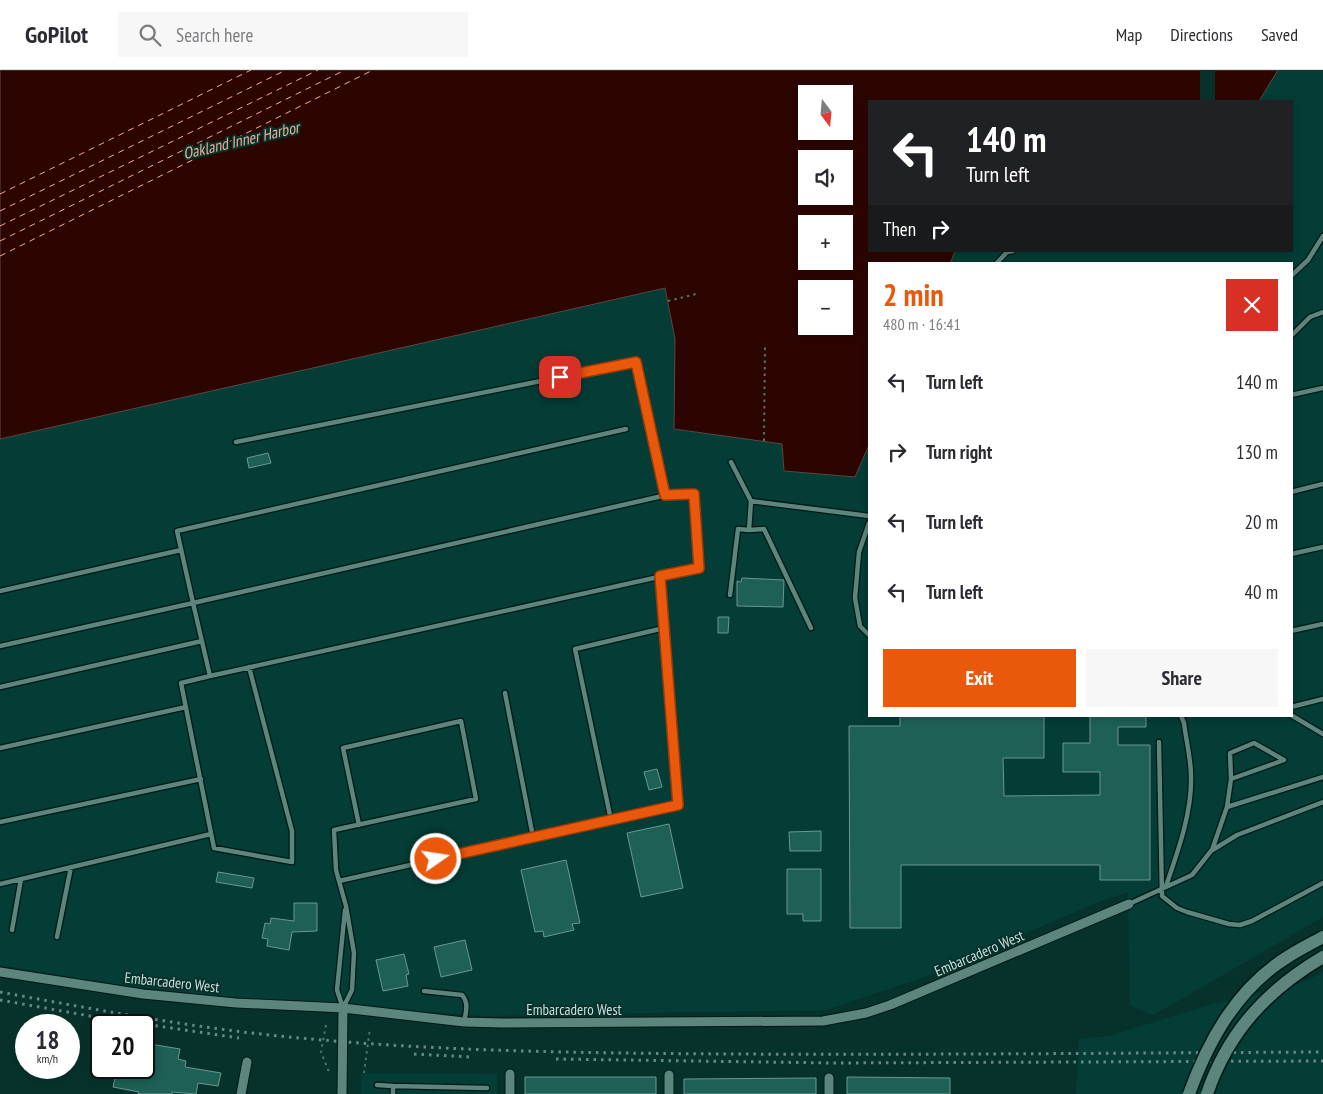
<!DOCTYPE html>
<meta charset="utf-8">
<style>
body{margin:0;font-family:"PT Sans Narrow",sans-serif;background:#f7f7f7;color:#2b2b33;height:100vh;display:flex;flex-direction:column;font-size:19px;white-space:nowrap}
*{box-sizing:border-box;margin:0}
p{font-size:16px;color:#7c7c81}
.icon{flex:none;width:28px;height:28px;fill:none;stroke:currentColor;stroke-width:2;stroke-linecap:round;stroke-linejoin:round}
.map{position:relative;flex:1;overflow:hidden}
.drawer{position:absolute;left:868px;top:192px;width:425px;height:455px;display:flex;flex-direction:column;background:#fff;border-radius:0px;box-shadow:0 2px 8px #0003}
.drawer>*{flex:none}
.top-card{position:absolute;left:868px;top:30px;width:425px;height:152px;border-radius:0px;box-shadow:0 2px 8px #0003;background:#202124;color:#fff;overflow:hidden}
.needle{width:32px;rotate:164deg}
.controls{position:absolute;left:798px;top:15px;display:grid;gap:10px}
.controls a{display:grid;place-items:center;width:55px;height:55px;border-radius:0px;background:#fff;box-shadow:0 2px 8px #0003;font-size:25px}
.speed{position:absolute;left:15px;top:944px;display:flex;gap:10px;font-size:25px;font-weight:700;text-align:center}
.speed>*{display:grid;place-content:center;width:65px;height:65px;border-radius:50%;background:#fff;box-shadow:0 2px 8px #0003;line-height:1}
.speed small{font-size:12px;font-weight:400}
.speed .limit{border:2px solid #111;border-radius:8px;background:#fff;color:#111}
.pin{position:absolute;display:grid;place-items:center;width:42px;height:42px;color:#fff;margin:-21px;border-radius:10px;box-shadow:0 2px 8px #0006}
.me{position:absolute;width:55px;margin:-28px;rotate:77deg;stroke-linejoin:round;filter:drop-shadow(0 0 4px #0008)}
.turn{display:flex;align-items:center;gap:18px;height:105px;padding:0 15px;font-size:22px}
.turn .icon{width:65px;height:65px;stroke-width:2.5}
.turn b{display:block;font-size:35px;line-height:42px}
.then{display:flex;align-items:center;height:48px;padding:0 15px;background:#0003;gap:10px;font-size:19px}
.round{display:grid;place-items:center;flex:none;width:52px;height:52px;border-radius:0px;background:#f7f7f7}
.summary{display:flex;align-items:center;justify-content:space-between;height:85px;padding:0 15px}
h1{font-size:30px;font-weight:600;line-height:38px;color:#ea580c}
.button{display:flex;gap:10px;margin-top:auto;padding:10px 15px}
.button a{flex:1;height:58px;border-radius:0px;background:#ea580c;color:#fff;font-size:20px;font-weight:600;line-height:58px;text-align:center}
.button a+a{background:#f7f7f7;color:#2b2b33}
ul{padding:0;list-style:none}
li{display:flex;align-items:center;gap:15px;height:70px;padding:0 15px}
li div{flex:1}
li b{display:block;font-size:19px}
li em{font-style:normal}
header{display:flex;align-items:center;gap:30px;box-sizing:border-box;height:70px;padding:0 25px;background:#fff;border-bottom:1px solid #e1e1e2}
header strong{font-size:24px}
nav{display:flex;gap:28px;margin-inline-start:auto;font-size:18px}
.search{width:350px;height:45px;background:#f7f7f7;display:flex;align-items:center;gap:12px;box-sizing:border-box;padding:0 18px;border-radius:0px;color:#7c7c81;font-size:19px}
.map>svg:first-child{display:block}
.built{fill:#033d36}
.water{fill:#2c0500;stroke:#5c4642;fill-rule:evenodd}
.pier{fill:#07322c}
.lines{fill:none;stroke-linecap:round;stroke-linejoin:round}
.ferry{stroke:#f5ac97;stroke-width:1;stroke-dasharray:6 5;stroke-linecap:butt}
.building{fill:#1e6056;stroke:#6d968e}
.service-casing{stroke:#001814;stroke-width:7}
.minor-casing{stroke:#001814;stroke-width:11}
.path{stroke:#4f726d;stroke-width:2;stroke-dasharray:2.5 4;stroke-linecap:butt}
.service{stroke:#5c857d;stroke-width:4.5}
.minor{stroke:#5c857d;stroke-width:9}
.rail{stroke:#688883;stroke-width:3;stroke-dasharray:2.5 5;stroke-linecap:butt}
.secondary-bridge-casing{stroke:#001814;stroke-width:15;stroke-linecap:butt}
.secondary-bridge{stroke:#5c857d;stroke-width:12}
.route-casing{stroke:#983908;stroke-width:12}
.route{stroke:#ea580c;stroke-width:9}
.labels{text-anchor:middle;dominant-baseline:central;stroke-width:4;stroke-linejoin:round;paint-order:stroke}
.street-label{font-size:15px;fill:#cbdfdb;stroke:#07322c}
.water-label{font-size:16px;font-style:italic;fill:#f5ac97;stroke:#07322c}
</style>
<header>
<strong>GoPilot</strong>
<div class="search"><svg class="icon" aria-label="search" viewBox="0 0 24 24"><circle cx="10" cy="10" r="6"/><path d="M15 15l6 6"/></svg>Search here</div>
<nav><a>Map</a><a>Directions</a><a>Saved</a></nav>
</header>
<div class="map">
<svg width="1323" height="1024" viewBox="0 0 1323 1024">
<rect width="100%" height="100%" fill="#07322c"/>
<path class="built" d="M1278,0H1323V847L1154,945L1130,936L1128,822L1095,833L936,903L826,940L484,946L203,925L90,911L0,895V369L665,218L675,269L674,359L782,374L785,401L855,407L869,375V646H1291V194H950L955,181H1291V31H1259Z
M1323,902V1024H1076L1079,969L1109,966L1209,935L1302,913Z
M361,1003L497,1004V1024H361Z"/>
<path class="water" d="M0,0H1278L1259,31H869V181H955L950,194H869V375L855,407L784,401L782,374L674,359L675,269L665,218L0,369ZM806,24H844V61H806ZM806,89H844V126H806ZM806,154H844V191H806ZM806,219H844V256H806Z"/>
<path class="pier" d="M1200,0H1215V31H1200Z"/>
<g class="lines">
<path class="ferry" d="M0,124L251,0
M0,141L286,0
M0,156L318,0
M0,171L345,0
M0,186L373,0"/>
</g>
<path class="building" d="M268,383L271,393L249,398L247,388Z
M742,508L784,510L783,537L737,536V511L741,512Z
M718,547H729L728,563H718Z
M900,646H1044V688H1003L1004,726L1100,725V702H1063V673H1090V646H1146V657H1118V675H1150V810H1100V795H901V858H850L849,656H900Z
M657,699L662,717L649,720L644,702Z
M669,754L683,818L641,827L627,763Z
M821,761V781H790L789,762Z
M566,790L580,853L572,854L574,860L544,867L543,861L535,862L521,800Z
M787,799H821V851H803V844H787Z
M218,802L254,808L252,818L216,812Z
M294,833H317V861L292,862L289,880L267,876L268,869L262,868L265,853L270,854L271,848L294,851Z
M465,870L472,900L441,907L434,877Z
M404,884L409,904L406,905L408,916L383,921L376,890Z
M144,973L180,979L178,989L186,991L185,997L221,1003L218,1016L198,1013L196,1024L172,1022V1024H138L139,1022L113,1017L117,998H144Z
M525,1007H656V1024H525Z
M847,1007L950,1008V1024H847Z
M816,1008V1024H684V1009Z"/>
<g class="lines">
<g class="service-casing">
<path id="service" d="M996,194L1007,182L1013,181
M1291,206L1308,190L1323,166
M1291,266L1310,247L1323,242
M1291,325L1323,318
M236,372L636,292L665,425
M731,392L751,431L869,446
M1291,422L1323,414
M671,424H694L699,498L210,606L193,533Z
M751,431L749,460L764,459L811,558
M869,453L859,482L855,528L860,556L869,565
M1291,484L1323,477
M0,521L181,480
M730,525L738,459L749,460
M1291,561L1323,554
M0,576L193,533L177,461L626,359
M210,606L181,613L214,778L292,792V761L249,597
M0,617L202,571
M505,623L533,767
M1291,637L1323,629
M1291,645L1323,664
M1159,672L1162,826L1177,838L1187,842L1229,854L1240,855L1252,851L1323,813
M0,678L186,637
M1231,709L1230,683L1254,673L1284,690
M1227,737L1231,709L1284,690
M611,750L575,579L664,558
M0,752L201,709
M1212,780L1227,737L1323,707
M339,811L336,800L334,760L476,729L461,651L343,678L359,755
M0,814L211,764
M1166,816C1178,781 1192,743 1191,706C1191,689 1186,670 1184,653L1181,646
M1129,834L1192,805L1211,781L1237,765L1323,732
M12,860L21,809
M57,867L71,797
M424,921L462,925C469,933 466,942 464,952
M343,938L352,920L354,883L346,836L339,811L678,735L660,506
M343,938L337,920L345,840
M377,1015L393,1016
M393,1024V1016L487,1018"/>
</g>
<g class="minor-casing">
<path id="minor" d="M0,902L143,924L236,933L343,938L464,952L502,953L823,951L866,943L890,935L1129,834
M669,1005V1024
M829,1008V1024
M241,1024L247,992
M342,1024L343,938
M510,1024V1004"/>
</g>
<path class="path" d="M668,231L696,224
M764,371L765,276
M326,955L321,982L329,1002
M364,1003L370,958"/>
<use href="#service" class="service"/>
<use href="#minor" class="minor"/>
<path class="rail" d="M0,922C81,937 162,952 243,962C405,981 567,983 730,984C927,985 1125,983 1323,982
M0,930L90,946L239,968
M414,984L471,987
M556,989L832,993L1323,991"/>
<g class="secondary-bridge-casing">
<path id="secondary-bridge" d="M1189,1024C1209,969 1238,917 1289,886C1300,879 1312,873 1323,867
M1207,1024C1228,962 1267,920 1323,887"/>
</g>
<use href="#secondary-bridge" class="secondary-bridge"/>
</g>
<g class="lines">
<g class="route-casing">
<path id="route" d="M436,789L678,735L660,506L699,498L694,424L665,425L636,292L560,307"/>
</g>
<use href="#route" class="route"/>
</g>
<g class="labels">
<g class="street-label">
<text transform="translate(979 883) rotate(-23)">Embarcadero West</text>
<text transform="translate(172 912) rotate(6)">Embarcadero West</text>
<text x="574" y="939">Embarcadero West</text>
</g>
<g class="water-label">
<text transform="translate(241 70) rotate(-13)">Oakland Inner Harbor</text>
</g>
</g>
</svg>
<div class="controls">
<a><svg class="needle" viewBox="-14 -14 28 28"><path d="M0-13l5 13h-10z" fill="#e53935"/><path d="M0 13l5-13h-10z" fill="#7c7c81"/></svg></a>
<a><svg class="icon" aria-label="sound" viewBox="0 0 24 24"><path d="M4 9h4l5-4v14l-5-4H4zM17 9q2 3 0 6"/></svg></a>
<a>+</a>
<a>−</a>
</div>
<div class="speed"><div>18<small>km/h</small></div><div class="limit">20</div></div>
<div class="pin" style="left:560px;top:307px;background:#d93025"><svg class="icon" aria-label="arrive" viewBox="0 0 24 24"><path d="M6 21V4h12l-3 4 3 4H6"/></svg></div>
<svg class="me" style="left:436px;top:789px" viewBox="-20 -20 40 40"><circle r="17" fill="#ea580c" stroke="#fff" stroke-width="3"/><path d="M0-11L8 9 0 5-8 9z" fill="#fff"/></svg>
<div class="top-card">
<div class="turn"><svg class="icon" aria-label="left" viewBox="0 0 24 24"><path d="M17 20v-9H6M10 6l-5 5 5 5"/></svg><div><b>140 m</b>Turn left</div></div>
<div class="then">Then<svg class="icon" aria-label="right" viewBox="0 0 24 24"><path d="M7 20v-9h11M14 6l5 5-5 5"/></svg></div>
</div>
<section class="drawer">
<div class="summary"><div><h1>2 min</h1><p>480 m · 16:41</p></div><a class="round" style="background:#d93025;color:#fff"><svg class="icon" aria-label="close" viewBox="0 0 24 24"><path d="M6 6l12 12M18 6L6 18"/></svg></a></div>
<ul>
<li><svg class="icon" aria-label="left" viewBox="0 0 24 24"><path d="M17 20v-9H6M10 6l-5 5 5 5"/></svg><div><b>Turn left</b></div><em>140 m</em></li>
<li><svg class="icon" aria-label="right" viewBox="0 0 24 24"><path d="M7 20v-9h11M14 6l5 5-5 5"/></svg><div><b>Turn right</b></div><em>130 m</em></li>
<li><svg class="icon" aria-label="left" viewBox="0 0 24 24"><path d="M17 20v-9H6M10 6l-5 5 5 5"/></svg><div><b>Turn left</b></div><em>20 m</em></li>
<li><svg class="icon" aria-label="left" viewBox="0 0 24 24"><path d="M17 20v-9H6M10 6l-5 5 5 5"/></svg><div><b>Turn left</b></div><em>40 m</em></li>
</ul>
<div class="button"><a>Exit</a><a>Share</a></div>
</section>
</div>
